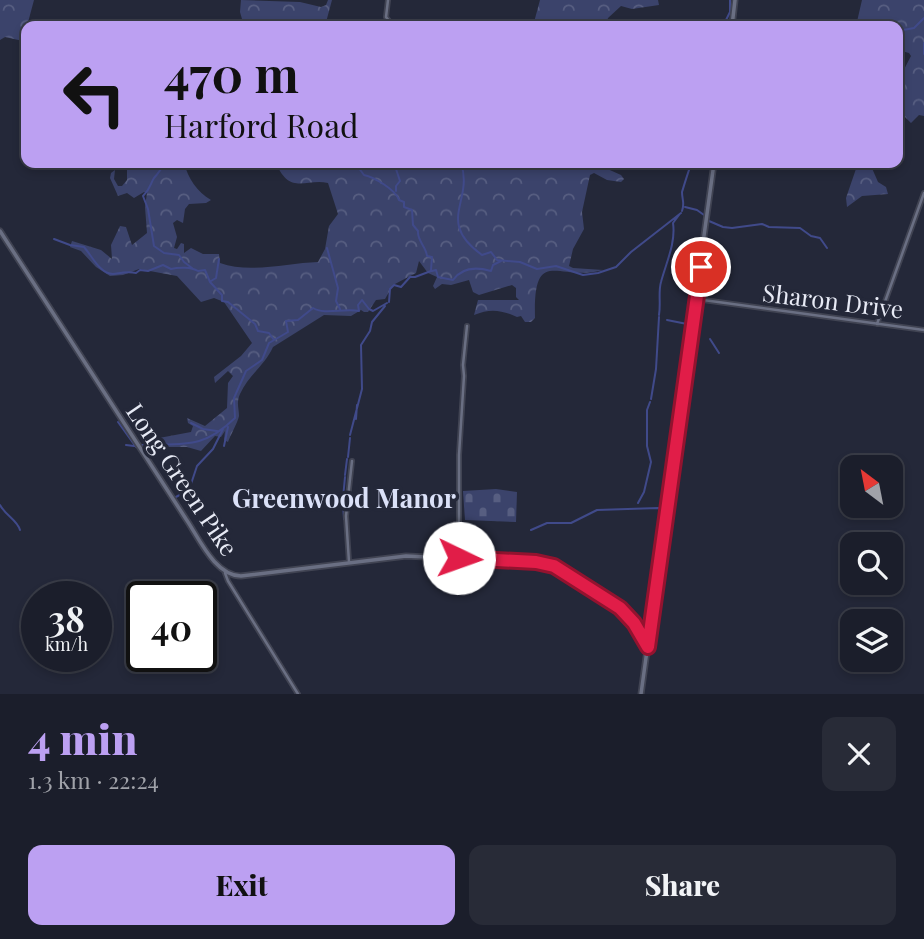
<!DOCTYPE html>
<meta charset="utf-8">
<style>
body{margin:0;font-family:"Playfair Display",serif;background:#282b37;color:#f1f3f6;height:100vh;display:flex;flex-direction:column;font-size:26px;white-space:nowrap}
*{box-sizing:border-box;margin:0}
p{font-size:23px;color:#a0a2a9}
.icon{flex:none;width:38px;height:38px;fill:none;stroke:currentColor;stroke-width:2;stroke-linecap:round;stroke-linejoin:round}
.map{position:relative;height:694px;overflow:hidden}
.drawer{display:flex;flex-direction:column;background:#1b1e2b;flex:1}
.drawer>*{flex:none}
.top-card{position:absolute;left:21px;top:21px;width:882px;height:147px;border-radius:14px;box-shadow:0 4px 10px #0003,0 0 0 2px #393c47;background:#bca0f2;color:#111;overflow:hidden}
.needle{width:46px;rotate:328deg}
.buttons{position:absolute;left:840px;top:455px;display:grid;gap:14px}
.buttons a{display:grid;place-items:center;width:63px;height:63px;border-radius:14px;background:#1b1e2b;box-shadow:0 4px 10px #0003,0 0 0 2px #393c47;font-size:35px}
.speed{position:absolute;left:21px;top:581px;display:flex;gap:14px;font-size:35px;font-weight:700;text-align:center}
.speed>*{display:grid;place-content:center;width:91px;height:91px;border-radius:50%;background:#1b1e2b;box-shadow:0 4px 10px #0003,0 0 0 2px #393c47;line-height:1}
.speed small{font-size:18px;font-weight:400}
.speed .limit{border:4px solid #111;border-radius:10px;background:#fff;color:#111}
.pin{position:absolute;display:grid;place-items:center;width:60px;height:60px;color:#fff;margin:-30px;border:4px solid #fff;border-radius:50%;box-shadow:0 2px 7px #0007}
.me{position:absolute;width:77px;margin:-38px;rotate:93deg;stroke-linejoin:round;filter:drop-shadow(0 0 5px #0008)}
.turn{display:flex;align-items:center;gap:24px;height:147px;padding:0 28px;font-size:32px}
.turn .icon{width:91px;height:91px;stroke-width:2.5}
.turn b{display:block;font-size:49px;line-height:60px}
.round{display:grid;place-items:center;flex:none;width:74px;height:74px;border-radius:14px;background:#282b37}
.summary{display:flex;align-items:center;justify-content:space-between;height:119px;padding:0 28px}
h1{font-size:42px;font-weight:800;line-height:52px;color:#bca0f2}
.primary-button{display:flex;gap:14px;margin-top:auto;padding:14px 28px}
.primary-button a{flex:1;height:80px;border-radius:14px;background:#bca0f2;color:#111;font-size:28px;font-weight:800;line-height:80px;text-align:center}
.primary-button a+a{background:#282b37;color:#f1f3f6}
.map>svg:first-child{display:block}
.forest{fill:url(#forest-crowns)}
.cemetery{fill:url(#cemetery-stones)}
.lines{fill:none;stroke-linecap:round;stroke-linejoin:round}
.stream{stroke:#404a8a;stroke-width:2}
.street-casing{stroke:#414453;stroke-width:6}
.secondary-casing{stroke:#414453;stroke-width:7}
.street{stroke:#6a6f83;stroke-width:2.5}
.secondary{stroke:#6a6f83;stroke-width:3.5}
.route-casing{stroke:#92132f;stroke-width:18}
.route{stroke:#e11d48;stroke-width:12}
.labels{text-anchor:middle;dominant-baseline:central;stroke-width:7;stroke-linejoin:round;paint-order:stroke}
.street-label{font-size:24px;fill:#e7eaf5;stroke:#242839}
.neighbourhood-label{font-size:26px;font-weight:bold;fill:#dbe1f8;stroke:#242839}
</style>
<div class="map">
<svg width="924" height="694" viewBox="0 0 924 694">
<defs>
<pattern id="forest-crowns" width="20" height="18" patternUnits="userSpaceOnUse" patternTransform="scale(1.75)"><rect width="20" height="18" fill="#3b436b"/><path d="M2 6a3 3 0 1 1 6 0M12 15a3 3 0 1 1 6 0" fill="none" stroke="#575e81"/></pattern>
<pattern id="cemetery-stones" width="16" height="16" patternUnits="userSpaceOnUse" patternTransform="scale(1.75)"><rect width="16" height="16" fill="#3b436b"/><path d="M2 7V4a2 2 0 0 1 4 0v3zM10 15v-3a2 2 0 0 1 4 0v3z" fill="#575e81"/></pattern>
</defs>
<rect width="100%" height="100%" fill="#242839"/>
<path class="forest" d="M0,0H34L23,41L5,37L0,40Z
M241,0L300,2L321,7L326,5L328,0H332L325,26H244L240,12Z
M540,0H658L659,5L632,9L621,6L608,18L605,26H533Z
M862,0H924V116L919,115L911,123L901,113L898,117V81L911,56L909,53L898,50V26H856Z
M137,163H184C188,178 197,192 211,200L206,203L189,204L185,209L183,223L177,220L173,223L177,237L174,248L177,249L181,243L184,244V253L191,248L203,254H219L220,263C249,274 288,263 318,262L325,249L329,226L338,214L328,183C306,178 290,196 276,163H594L621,175L624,179L621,182L607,180L594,173L590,175L582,212L584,229L573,249L569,266L573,268L603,270C559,283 533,243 535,318L531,322H525L521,316L517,317C502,310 490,308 474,315L478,300H519L516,297V288L512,285L479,295L473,292L469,280L451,285L442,284L435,289L433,286L437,277L428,273L419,261L416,273L393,285L385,299L376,300L368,312H364L361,310L351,316L324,315L273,347C265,365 248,376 240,394C236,403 239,408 239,416C238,422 230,436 228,442L224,440L225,431L221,437L215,436L201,451L187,447H150L147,450L142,441L150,434L159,438L191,432L193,426L188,423L187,418L205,426L227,408L228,383L233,376L228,371L215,383L214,377L241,356L252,343L224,302L214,298L201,302L177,276L139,269L123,275L110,276L96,267L81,251L70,247L72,241L101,250L112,259L111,245L120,226L126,227L132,245L147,233L145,207L147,193L144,192L134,198L127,193L118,196L110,178L111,173L115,170L114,179L118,186H122L127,180V167Z
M858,163H884L871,166L878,182L886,187L888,194L862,196L847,207L846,198Z"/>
<path class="cemetery" d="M496,489L517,492L516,522L465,520L463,491Z"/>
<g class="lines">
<path class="stream" d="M725,22L730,12V0
M725,26V25
M898,31L914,28L924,18
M924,43V54
M355,163L364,175C374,177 396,190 399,200L404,202V207L412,210L413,225L418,231C417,241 426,246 427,256L432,257L431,270
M394,163L400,181L396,186V191
M461,163C474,202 435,221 482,255L491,252L497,260L520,262L537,269L556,266L583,275L598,273L616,267L631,252L681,213
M163,164C161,171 159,172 154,178C150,184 151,188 143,196L148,209L154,246L164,253L179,255L184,262L192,268
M685,207L697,210L704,215
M682,211C685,203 682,200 682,192C683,189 690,165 692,163
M709,221L723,227L732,228L762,224L769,227L800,228L811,236L820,238L827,248
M54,239L70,245L84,247C92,256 100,274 113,274C121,273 127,271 136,273L140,270L148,271L163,265L171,269C179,267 191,267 198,271L205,270L210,282L222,295V301L228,302L255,324L258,331L269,333L274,340
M327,248L338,288L336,301L340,309
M432,271L436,270L438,277L453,280C462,267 477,267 491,271L493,265L501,261
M211,281L216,278L219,259
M389,302L390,289L394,285L401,287L410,277H415L431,271
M659,315C661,304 658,292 661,282C666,263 676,243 673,223L679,215
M667,320L687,324L689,331
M694,332L699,333
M710,339L719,353
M651,399L656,369L659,317
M356,419L357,405
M118,422L136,447
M191,423L203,429L217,431
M350,435L362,389L361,345L370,331L372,322L385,306
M126,445L134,446
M141,445C183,443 202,450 235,418L234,398L246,371L262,360L269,343L288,332L286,321L298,320L313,308C324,315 345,308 359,311L358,305L362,300L369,309L373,311L387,303
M224,446L228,427
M348,457L350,438
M345,475L347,459
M174,498L189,490L197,466L213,449L223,429
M343,498L345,477
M343,503L344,519
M638,503L644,492L651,462L647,446V410L650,402
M0,505C6,516 17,520 20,530
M669,519H671
M531,530L547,523H571L597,510L658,508L664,510L663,518"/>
<g class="street-casing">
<path id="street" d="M388,0L386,17L393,26
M696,299L924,330
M877,324L924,193
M459,558V455L464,376L463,365L467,326
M349,562L346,516L352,461
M225,573L228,581L298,694"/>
</g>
<g class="secondary-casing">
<path id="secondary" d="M732,26L735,0
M0,231L186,519C199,538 215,576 241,576L406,556L543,563L558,569L620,608L634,623L648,647
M641,694L714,163"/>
</g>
<use href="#street" class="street"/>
<use href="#secondary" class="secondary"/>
</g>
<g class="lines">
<g class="route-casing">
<path id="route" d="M459,558L536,562L554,566L620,608L634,623L648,647L701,267"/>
</g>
<use href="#route" class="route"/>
</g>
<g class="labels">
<g class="street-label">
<text transform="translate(833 300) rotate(7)">Sharon Drive</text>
<text transform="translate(183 479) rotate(56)">Long Green Pike</text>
</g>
<g class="neighbourhood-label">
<text x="344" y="497">Greenwood Manor</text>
</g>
</g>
</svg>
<div class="buttons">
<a><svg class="needle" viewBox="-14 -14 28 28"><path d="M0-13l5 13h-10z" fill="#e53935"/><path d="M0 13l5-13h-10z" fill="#a0a2a9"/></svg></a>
<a><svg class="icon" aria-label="search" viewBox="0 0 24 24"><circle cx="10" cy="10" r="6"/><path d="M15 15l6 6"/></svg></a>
<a><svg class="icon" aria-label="layers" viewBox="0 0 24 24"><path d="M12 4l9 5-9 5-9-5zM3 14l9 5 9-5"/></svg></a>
</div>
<div class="speed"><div>38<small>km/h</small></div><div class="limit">40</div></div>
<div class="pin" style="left:701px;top:267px;background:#d93025"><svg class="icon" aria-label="arrive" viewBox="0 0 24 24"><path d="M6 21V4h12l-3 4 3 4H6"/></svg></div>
<svg class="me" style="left:459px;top:558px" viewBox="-20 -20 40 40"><circle r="19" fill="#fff"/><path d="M0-13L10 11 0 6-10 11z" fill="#e11d48"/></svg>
<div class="top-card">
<div class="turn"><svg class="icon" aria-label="left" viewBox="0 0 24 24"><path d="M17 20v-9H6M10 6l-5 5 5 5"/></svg><div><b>470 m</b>Harford Road</div></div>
</div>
</div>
<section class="drawer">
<div class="summary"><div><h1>4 min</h1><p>1.3 km · 22:24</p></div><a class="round"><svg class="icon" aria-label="close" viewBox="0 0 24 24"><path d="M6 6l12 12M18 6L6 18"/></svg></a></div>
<div class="primary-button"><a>Exit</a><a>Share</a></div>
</section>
